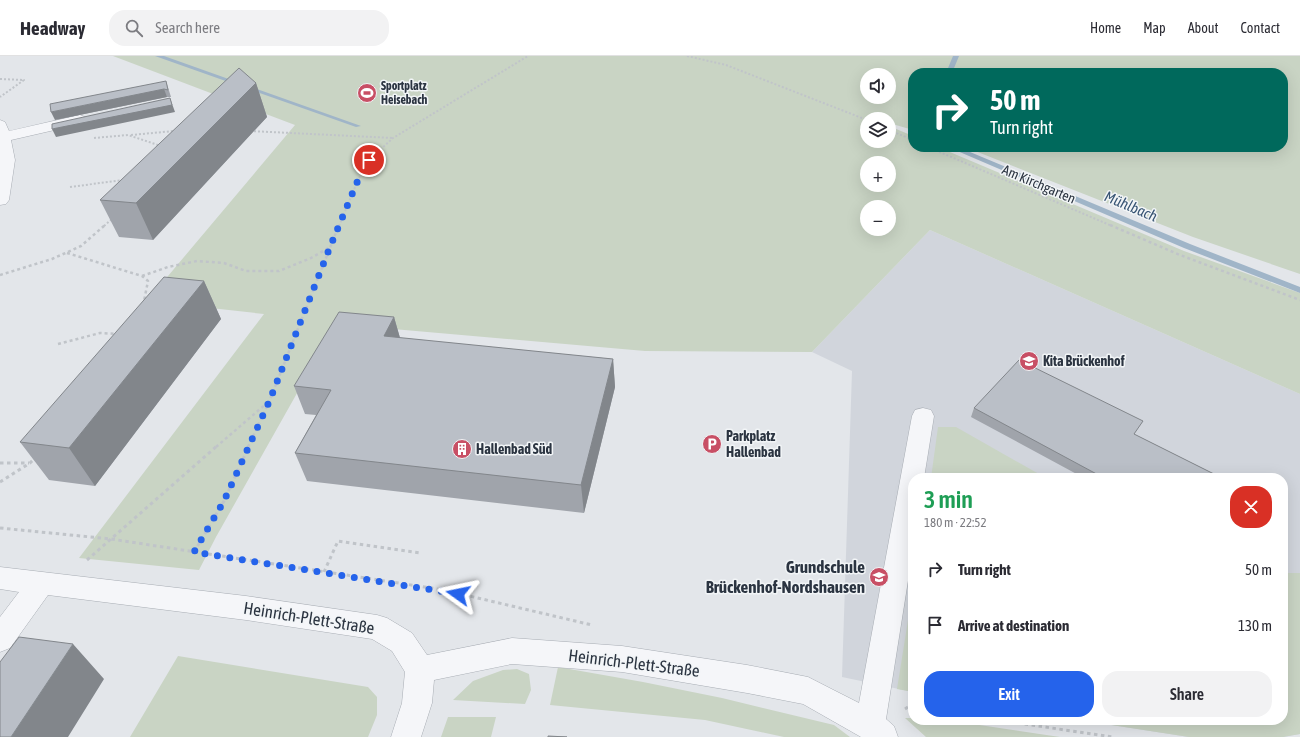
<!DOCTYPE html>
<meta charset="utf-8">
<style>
body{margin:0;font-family:"Asap Condensed",sans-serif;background:#f2f2f3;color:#2b2b33;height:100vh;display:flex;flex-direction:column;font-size:15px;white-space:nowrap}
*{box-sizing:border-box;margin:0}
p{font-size:13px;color:#7c7c81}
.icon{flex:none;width:22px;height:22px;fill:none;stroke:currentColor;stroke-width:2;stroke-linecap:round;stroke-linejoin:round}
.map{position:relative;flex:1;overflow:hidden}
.drawer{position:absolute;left:908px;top:417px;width:380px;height:252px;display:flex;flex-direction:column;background:#fff;border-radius:16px;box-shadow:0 4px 16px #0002}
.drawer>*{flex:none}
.top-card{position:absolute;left:908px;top:12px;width:380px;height:84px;border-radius:16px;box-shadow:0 4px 16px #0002;background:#00695c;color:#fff;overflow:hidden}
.tools{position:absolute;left:860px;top:12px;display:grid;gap:8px}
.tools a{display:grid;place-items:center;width:36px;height:36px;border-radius:50%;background:#fff;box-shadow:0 4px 16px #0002;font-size:20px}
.pin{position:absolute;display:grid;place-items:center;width:34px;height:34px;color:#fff;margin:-17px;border:2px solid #fff;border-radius:50%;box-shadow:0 1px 4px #0007}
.me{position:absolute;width:44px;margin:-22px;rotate:282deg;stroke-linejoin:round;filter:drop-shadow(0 0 3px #0008)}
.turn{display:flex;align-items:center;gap:14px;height:84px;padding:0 16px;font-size:18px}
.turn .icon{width:52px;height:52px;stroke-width:2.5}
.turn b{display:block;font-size:28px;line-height:34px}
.round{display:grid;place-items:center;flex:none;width:42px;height:42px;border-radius:16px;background:#f2f2f3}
.summary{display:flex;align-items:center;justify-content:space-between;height:68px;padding:0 16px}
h1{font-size:24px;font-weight:600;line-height:30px;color:#1e9e55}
.primary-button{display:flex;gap:8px;margin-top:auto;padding:8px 16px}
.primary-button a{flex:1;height:46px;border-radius:16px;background:#2563eb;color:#fff;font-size:16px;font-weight:600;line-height:46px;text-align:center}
.primary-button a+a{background:#f2f2f3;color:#2b2b33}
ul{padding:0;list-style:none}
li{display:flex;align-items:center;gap:12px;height:56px;padding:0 16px}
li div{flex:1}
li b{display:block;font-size:15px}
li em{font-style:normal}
header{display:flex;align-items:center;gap:24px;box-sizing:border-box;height:56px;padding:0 20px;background:#fff;border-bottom:1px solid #e1e1e2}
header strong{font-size:19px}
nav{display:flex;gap:22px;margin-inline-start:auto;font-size:14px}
.search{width:280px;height:36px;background:#f2f2f3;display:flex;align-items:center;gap:10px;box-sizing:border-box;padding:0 14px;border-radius:16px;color:#7c7c81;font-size:15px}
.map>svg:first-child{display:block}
.built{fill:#d1d5dc}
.green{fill:#c9d4c4;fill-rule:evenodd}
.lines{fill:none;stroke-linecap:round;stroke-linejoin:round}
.stream{fill:#a0b5c8;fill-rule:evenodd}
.minor-casing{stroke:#a8adb4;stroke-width:1}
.path-far2{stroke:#c0c4c9;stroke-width:2;stroke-dasharray:2 2;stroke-linecap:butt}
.path-far1{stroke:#c0c4c9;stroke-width:2.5;stroke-dasharray:3 3;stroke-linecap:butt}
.path{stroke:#c0c4c9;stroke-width:3;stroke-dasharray:3.5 3.5;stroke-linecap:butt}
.minor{fill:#f5f6f9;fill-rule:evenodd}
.wall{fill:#a0a4ab}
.shaded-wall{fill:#82868b}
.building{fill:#babfc7;stroke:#82868b}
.route{stroke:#2563eb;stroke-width:7;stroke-dasharray:0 12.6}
.labels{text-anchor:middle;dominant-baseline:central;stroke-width:3;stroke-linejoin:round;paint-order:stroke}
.far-poi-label{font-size:12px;font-weight:bold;fill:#2b3441;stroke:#f2f5f7;text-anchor:start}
.street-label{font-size:14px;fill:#2b3441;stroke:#f2f5f7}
.poi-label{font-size:14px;font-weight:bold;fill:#2b3441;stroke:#f2f5f7;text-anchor:start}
.water-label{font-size:15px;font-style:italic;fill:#375473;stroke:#f2f5f7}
.near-poi-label{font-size:17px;font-weight:bold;fill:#2b3441;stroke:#f2f5f7;text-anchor:end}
.near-street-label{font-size:17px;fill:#2b3441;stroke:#f2f5f7}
</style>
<header>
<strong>Headway</strong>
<div class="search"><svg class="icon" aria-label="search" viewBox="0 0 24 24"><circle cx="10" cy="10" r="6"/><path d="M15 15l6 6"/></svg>Search here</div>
<nav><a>Home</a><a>Map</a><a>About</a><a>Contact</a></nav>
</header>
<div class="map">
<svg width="1300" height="681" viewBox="0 0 1300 681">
<rect width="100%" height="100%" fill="#e3e6ea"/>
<path class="built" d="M930,174L1300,338V678L1283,681H1189L1079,664H1283V422H913V636L842,621L852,315L812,296Z"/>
<path class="green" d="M113,0H1300V218L1193,181L965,91H1283V17H913V74L889,67V63H867V85H889V70L913,80V91H938L1184,195L1300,237V338L930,174L812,296L645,295L336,268L216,481L199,514L79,502L264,258L147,245L295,69ZM867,19H889V41H867ZM867,107H889V129H867ZM867,151H889V173H867Z
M938,371H956L1046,422H931Z
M1283,517H1300V678L1283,681H1189L1079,664H1283Z
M913,533V636L897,633Z
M178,600L368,631L377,641V659L368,681H130Z
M558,611L643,626L722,642L834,669L850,681H784L705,664L550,649Z
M517,613L529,618L531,634L525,648L453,644L473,625L503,614Z
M448,661H496L491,681H441Z
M905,662H913V664H946L1060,681H926Z"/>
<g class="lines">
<path class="stream" d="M155,0H164L361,70L356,71Z
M953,0H959L952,17H946Z
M948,91H958L1190,188L1300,231V237L1184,192Z"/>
<g class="minor-casing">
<path id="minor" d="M80,59L85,61L88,64L85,67L11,84L15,104L9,144L6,148L0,149V64L5,66L9,75Z
M923,352L931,354L934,360L924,422H913V493L886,663L894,670L898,681H861L803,648L747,637L622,616L512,608L434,624L432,647L421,681H391L402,647L405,616L392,595L372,583L246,564L48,539L10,592L0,596V561L19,536L0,533V511L246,540L377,559L387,562L412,577L427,599L512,582L622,590L747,609L808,621L859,647L912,360L915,354Z"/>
</g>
<path class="path-far2" d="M687,0L726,9L867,64
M0,23L24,24L0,41
M889,74L913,84
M250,75L393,82
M131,79L174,75
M94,82L128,79L161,90
M928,91L1112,170
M70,131L123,124
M104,170L112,163
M339,170L358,124L369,104L393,82L528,0"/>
<path class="path-far1" d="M1110,169L1180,199L1300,244
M67,197L142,220L148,225L144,245
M0,219L52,203L81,190L105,169
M142,220L168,211L197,205L224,207L246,215H279L311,202L330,191
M58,288L100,277L117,278
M216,391L267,347
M248,391L269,346L339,169"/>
<path class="path" d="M0,407H29
M0,426L30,407L36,401
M0,472L111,483L444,534L592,569
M194,496L224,445L249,390
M87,504L217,390
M324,516L338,485L421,497
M905,653L908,651L913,652
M997,664L1113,681"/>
<use href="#minor" class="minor"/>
</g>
<path class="wall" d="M166,25L171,41H167L55,64Z
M256,27L267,61L153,184L119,181L100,144Z
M204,225L221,263L95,430L49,424L20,386Z
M394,261L400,282L613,303L615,331L584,457L307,425L295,397L316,359L305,358L294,330Z
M974,352L1143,365L1134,378L1222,422H1084L971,361Z"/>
<path class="shaded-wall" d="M256,27L267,61L153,184L136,147Z
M164,33L167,41L55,64L51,56Z
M170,42L175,56L56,81L52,73Z
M204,225L221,263L95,430L69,392Z
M394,261L402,289L384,280Z
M613,303L615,331L584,457L581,429Z
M73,588L104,623L68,681H11Z"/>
<path class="building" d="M239,12L256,27L136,147L100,144Z
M166,25L168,34L164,33L51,56L50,48Z
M170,42L172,49L52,73V68Z
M164,221L204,225L69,392L20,386Z
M339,256L394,261L384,280L613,303L581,429L295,397L331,334L294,330Z
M1019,304L1143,365L1134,378L1222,422H1104L974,352Z
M19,581L73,588L11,681H0V606Z
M548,680L567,681H548Z"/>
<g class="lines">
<path class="route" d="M369,104L358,124L330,191L269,346L224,445L194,496L458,538"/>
</g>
<defs>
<g id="stadium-disc" transform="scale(1)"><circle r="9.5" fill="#c84f65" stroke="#f2f5f7"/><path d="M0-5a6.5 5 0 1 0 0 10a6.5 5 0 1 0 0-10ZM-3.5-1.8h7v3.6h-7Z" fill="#fff"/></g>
<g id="school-disc" transform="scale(1)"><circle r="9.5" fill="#c84f65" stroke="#f2f5f7"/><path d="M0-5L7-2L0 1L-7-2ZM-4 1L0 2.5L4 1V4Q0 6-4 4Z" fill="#fff"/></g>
<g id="parking-disc" transform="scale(1)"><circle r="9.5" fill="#c84f65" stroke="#f2f5f7"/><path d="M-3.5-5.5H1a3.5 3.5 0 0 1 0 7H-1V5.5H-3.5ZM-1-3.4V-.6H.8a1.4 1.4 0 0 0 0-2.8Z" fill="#fff"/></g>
<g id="building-disc" transform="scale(1)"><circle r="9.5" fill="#c84f65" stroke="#f2f5f7"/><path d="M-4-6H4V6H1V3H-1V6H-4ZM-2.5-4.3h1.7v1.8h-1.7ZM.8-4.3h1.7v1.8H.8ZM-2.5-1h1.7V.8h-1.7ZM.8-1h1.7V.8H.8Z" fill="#fff"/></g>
</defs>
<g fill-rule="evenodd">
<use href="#stadium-disc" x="367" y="37"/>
<use href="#school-disc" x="1029" y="305"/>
<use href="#parking-disc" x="712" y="388"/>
<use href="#building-disc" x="462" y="393"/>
<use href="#school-disc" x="879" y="521"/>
</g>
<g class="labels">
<g class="far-poi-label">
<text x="381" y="30">Sportplatz<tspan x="381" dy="14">Heisebach</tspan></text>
</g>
<g class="street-label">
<text transform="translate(1039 128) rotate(23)">Am Kirchgarten</text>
</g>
<g class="poi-label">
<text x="1043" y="305">Kita Brückenhof</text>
<text x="726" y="380">Parkplatz<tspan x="726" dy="16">Hallenbad</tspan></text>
<text x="476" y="393">Hallenbad Süd</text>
</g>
<g class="water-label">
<text transform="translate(1131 150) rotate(23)">Mühlbach</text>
</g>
<g class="near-poi-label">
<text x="865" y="511">Grundschule<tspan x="865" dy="20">Brückenhof-Nordshausen</tspan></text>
</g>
<g class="near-street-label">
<text transform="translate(309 562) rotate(9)">Heinrich-Plett-Straße</text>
<text transform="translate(634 607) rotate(7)">Heinrich-Plett-Straße</text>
</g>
</g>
</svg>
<div class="tools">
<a><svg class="icon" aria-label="sound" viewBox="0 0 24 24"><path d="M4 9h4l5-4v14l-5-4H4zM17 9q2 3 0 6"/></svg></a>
<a><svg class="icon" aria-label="layers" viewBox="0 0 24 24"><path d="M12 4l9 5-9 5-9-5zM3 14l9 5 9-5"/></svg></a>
<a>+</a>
<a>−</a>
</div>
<div class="pin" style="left:369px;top:104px;background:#d93025"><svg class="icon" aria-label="arrive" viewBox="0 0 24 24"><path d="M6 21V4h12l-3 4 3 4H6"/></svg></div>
<svg class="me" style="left:458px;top:538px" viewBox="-20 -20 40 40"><path d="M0-17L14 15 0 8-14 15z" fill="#2563eb" stroke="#fff" stroke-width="4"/></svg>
<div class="top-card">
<div class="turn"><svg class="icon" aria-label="right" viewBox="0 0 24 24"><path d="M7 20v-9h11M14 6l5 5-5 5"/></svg><div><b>50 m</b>Turn right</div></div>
</div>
<section class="drawer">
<div class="summary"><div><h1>3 min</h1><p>180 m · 22:52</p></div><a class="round" style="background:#d93025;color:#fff"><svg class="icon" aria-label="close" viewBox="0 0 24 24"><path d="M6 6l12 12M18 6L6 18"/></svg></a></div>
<ul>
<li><svg class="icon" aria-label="right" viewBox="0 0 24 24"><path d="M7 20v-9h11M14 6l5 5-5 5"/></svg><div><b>Turn right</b></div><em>50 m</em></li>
<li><svg class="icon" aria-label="arrive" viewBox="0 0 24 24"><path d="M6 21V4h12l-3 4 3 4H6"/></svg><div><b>Arrive at destination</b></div><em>130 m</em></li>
</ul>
<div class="primary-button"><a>Exit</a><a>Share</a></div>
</section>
</div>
